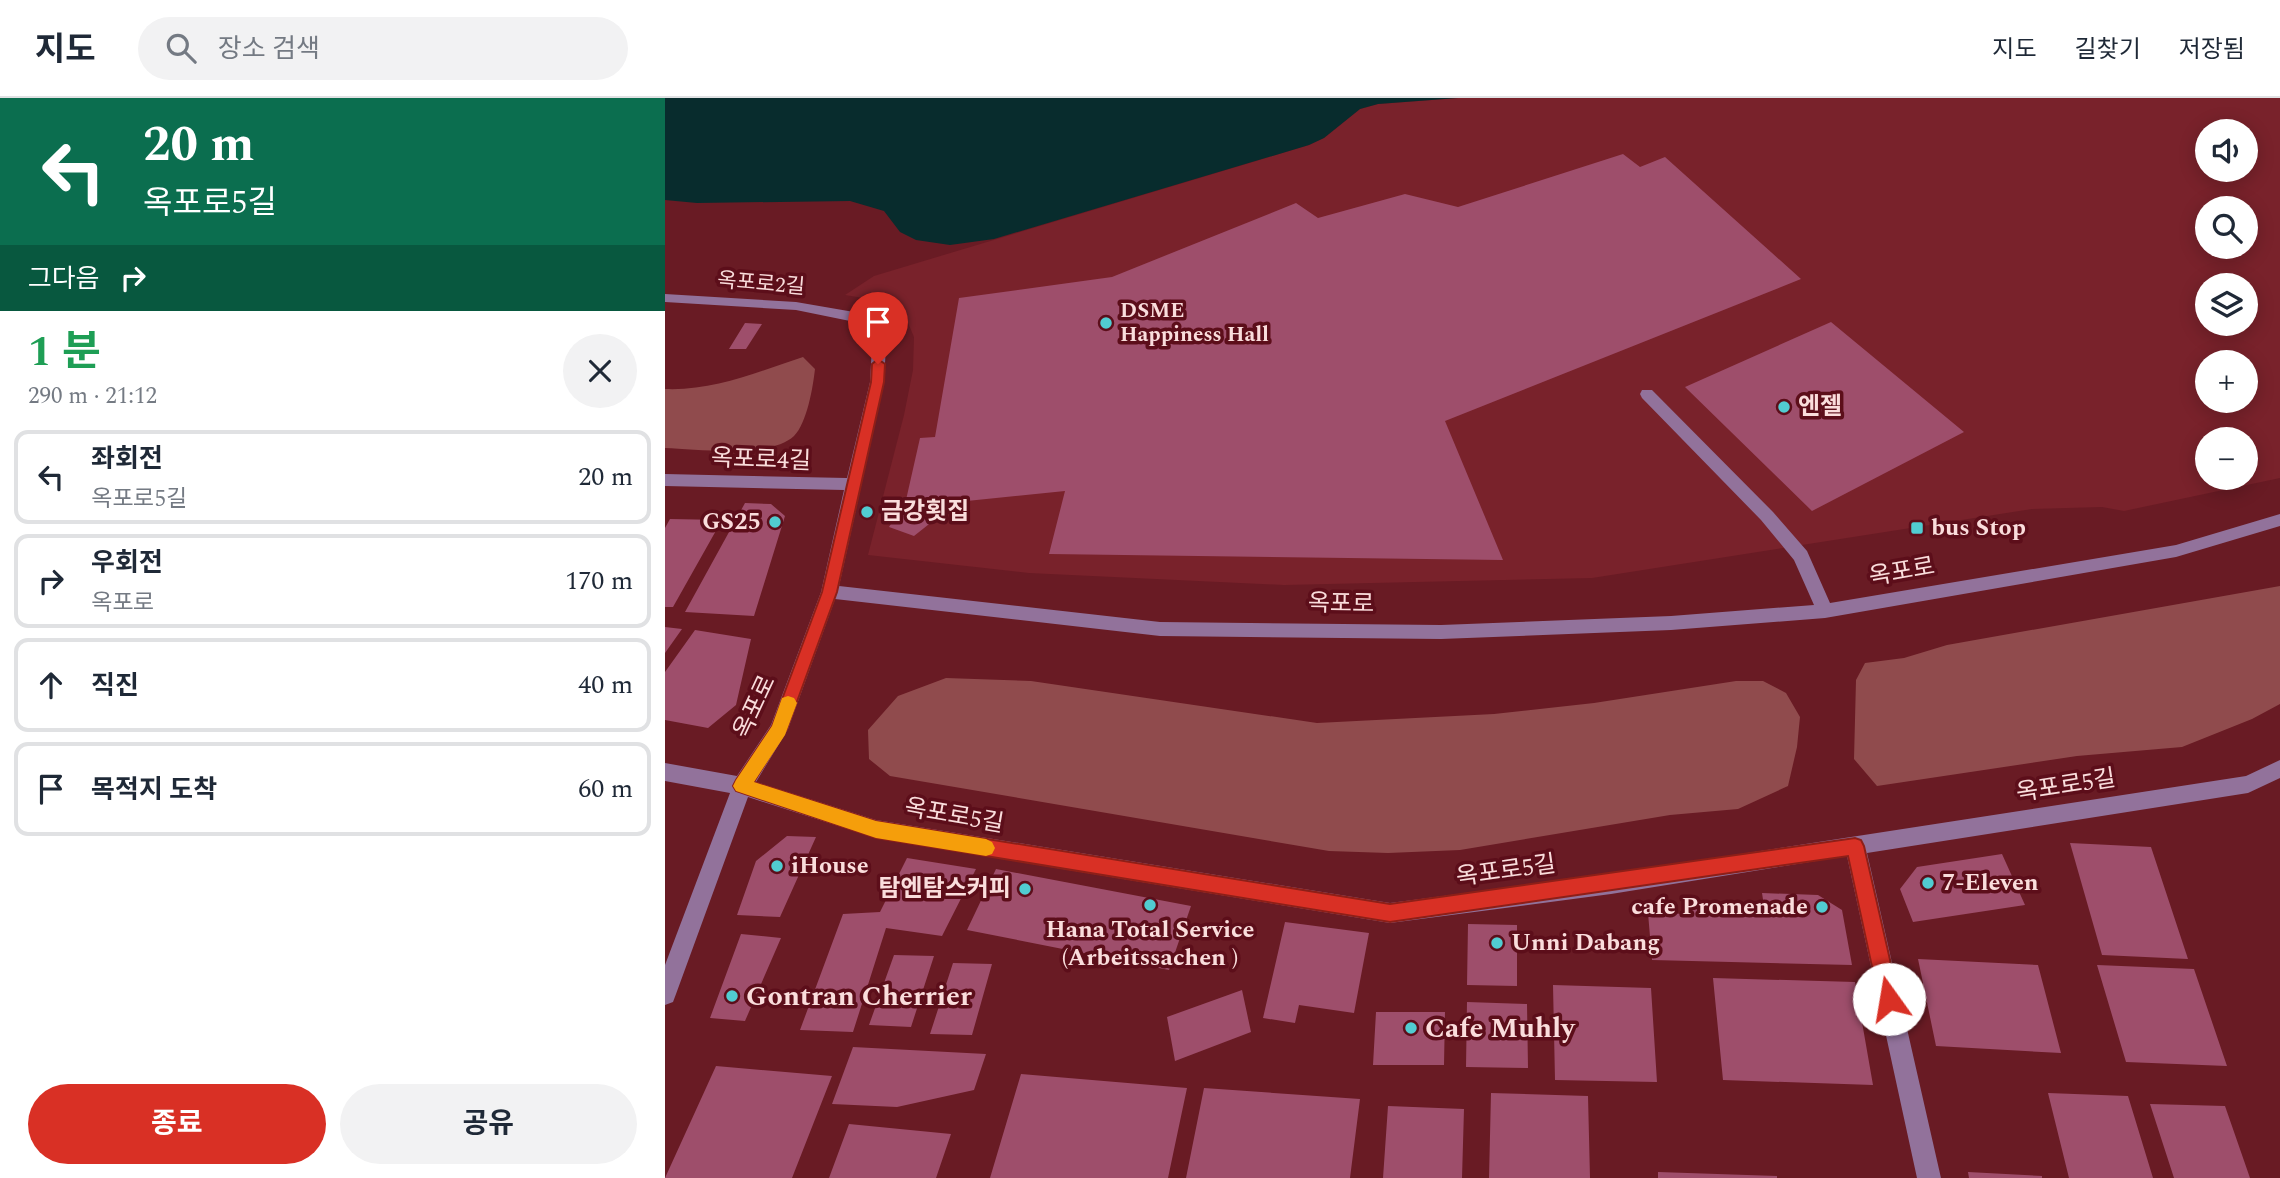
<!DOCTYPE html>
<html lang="ko">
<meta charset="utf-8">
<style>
body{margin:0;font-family:Spectral,"Noto Sans KR",serif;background:#f2f2f3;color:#1f2937;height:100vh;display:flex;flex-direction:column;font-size:26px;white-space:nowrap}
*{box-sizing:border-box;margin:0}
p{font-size:23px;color:#747a83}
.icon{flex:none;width:38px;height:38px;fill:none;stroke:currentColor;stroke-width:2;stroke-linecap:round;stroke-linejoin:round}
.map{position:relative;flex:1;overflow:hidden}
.drawer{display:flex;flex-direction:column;background:#fff;width:665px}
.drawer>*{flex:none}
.guide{background:#0b6e4f;color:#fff;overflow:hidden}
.buttons{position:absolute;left:1530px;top:21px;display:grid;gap:14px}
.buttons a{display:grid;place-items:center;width:63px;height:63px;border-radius:50%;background:#fff;box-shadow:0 4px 18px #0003;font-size:35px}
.pin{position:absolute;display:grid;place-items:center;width:60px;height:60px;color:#fff;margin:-72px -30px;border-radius:50% 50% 50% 0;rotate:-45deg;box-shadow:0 0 7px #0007}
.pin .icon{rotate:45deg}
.me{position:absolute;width:77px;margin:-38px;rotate:347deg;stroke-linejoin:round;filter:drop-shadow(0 0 5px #0008)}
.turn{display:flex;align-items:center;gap:24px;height:147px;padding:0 28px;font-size:32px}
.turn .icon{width:91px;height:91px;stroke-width:2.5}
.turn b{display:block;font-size:49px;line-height:60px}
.then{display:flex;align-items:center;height:66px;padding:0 28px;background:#0003;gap:14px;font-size:26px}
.round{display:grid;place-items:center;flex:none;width:74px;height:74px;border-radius:37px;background:#f2f2f3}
.head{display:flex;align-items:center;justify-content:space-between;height:119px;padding:0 28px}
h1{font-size:42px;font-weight:700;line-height:52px;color:#1e9e55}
.action{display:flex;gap:14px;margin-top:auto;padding:14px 28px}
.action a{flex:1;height:80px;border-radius:42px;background:#d93025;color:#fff;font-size:28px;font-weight:700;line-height:80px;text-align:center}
.action a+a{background:#f2f2f3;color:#1f2937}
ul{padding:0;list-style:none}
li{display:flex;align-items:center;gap:21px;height:94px;margin:0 14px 10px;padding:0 14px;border:4px solid #e0e1e3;border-radius:14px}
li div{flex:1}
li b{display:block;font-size:26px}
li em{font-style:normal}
header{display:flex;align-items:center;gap:42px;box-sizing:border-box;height:98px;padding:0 35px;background:#fff;border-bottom:2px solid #e0e1e3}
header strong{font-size:33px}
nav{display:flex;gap:38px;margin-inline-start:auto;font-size:24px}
.search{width:490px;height:63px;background:#f2f2f3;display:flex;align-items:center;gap:18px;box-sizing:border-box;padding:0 24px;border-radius:38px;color:#747a83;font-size:26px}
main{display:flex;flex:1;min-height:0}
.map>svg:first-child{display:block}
.built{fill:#79222b;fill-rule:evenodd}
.green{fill:#904b4d}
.water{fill:#082c2d}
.building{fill:#9e4e6b}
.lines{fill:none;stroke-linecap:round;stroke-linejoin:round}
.minor{fill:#92729b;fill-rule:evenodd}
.route{fill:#d93025;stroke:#8d1f18;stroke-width:2}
.slow{fill:#f59e0b}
.poi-dot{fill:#51ccd1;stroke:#5c0e1a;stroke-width:2.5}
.labels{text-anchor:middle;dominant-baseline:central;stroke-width:7;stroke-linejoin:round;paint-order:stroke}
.far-street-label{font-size:21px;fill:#fadddc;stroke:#5c0e1a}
.far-poi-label{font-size:21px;font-weight:bold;fill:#fadddc;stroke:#5c0e1a;text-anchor:start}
.poi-label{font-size:24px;font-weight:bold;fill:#fadddc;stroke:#5c0e1a;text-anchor:start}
.street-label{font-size:24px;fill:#fadddc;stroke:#5c0e1a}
.near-poi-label{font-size:28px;font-weight:bold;fill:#fadddc;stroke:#5c0e1a;text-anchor:start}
</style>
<header>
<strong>지도</strong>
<div class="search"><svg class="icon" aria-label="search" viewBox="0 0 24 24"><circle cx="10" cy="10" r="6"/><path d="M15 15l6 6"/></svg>장소 검색</div>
<nav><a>지도</a><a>길찾기</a><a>저장됨</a></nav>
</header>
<main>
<section class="drawer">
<div class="guide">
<div class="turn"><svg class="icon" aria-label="left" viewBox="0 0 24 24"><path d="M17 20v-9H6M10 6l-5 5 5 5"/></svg><div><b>20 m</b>옥포로5길</div></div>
<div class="then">그다음<svg class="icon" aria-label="right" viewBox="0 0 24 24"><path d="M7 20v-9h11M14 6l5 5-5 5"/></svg></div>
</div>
<div class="head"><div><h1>1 분</h1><p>290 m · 21:12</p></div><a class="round"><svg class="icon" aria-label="close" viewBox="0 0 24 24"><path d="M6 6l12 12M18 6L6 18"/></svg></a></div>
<ul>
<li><svg class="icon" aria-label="left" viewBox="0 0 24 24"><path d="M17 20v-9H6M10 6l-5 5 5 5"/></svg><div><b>좌회전</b><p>옥포로5길</p></div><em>20 m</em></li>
<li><svg class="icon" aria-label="right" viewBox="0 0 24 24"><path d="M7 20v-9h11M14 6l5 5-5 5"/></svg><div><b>우회전</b><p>옥포로</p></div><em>170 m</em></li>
<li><svg class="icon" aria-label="ahead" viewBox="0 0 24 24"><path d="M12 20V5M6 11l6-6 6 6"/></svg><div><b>직진</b></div><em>40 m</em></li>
<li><svg class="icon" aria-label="arrive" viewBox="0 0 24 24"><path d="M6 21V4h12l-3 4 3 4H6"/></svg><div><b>목적지 도착</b></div><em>60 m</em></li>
</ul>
<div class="action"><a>종료</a><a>공유</a></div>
</section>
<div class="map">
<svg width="1615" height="1080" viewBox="0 0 1615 1080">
<rect width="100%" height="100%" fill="#691b24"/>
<path class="built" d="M793,0H1615V380L1459,413L1437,409L1367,411L927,480L619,487L364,475L203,457L239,317L248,272L249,239L241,220L217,203L180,197L209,178L644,47L659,40L695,11L713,6ZM1542,33H1580V72H1542ZM1542,110H1580V149H1542ZM1542,187H1580V226H1542ZM1542,264H1580V303H1542ZM1542,341H1580V380H1542Z"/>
<path class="green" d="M138,259L150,271C148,289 142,325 129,338C104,361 33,351 0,350V291C49,293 92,274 138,259Z
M1615,488V606L1587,621L1517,649L1412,658L1212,688L1189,661L1191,582L1200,565L1239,560L1282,547Z
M281,580L366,583L652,625L829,616L929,605L1071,583H1098L1121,595L1135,619L1132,649L1123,688L1073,711L1005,717L795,752L723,755L664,753L225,678L204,661L203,632L233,598Z"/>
<path class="water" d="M0,0H793L713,6L695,11L659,40L644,47L329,141L285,147L251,142L235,134L219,113L185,103L32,105L0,102Z"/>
<path class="building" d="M958,56L975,69L1000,59L1136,181L780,323L838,462L384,456L400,393L292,404L249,438L224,429L241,402L255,340L270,339L294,200L447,179L631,105L653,120L740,96L793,109Z
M1166,224L1299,334L1147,413L1020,289Z
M80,225L97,226L81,251H64Z
M80,405L106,406L120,418L89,518L20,514Z
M5,421L57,422L8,509H0V430Z
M0,529L17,531L0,555Z
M30,532L86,541L71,607L43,630L0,622V574Z
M122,738L151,739L115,819L72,817L91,763Z
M1405,745L1486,749L1523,861L1437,857Z
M1337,756L1360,807L1248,824L1235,791L1252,769Z
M242,760L311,771L277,838L221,830L188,934L135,932L178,816L215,814Z
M331,771L526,808L504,872L302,832Z
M1097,795L1153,797L1177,812L1187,867L987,862L983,815L1027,816L1025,807L1099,808Z
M620,824L704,835L689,915L634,907L630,925L598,920Z
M803,826L852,827V888L802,887Z
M76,836L116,840L80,923L45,920Z
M229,857L269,858L246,929L204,927Z
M1253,861L1373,867L1396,955L1271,948Z
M288,865L327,866L307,937L265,936Z
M1432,867L1529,871L1562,968L1461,964Z
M1048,880L1190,884L1208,987L1058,982Z
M888,887L986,890L992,984L890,982Z
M577,892L586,934L510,963L502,919Z
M802,904L862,906L863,970L801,969Z
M711,914H780L779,967H708Z
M188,949L321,956L309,992L232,1009L167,1006Z
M51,968L167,978L127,1080H0Z
M356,976L522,990L503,1080H325Z
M539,990L695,1001L685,1080H521Z
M826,995L923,998L925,1080H824Z
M1383,995L1463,998L1488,1080H1404Z
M1485,1006L1560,1008L1585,1080H1509Z
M723,1008L799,1011L797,1080H718Z
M184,1026L286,1036L271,1080H164Z
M993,1074L1112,1078V1080H993Z
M1303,1074L1377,1078V1080H1304Z"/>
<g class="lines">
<path class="minor" d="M0,196L131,204L189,214L194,216L221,247L219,284L174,488L495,524L776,527L1006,518L1149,507L1129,462L1096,422L977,300L975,296L977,292H987L1108,414L1142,453L1165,505L1511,447L1615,416V428L1511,459L1160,520L1006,532L776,541L495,538L170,501L123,631L91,684L211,722L725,805L946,776L1581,678L1615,662V680L1583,695L1202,755L1276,1080H1252L1182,758L946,796L725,825L211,740L83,699L11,896L8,904L0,907V867L65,695L0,683V665L72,678L106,627L156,494L179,392L0,388V376L182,380L205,284L207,248L185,223L131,212L0,204Z"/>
</g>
<path class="route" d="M213,261L220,266L219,284L172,494L122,631L89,684L211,723L725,806L1190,740L1196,742L1199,748L1234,901L1231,908L1224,911L1217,908L1214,901L1183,758L725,824L211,740L71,693L68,688L71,682L107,628L157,494L206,284L207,266Z"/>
<path class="slow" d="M123,598L129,600L132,605L120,637L89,684L211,723L321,741L327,744L330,750L327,756L321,758L211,740L71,693L68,688L71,682L107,628L117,600Z"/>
<g class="poi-dot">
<circle cx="441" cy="225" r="7"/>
<circle cx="1119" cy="309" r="7"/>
<circle cx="202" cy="414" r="7"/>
<circle cx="110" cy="424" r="7"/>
<rect x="1245" y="423" width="14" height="14" rx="3.5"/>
<circle cx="112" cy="768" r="7"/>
<circle cx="1263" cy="785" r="7"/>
<circle cx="360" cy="791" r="7"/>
<circle cx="485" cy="807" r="7"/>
<circle cx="1157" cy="809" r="7"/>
<circle cx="832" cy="845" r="7"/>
<circle cx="67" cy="898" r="7"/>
<circle cx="746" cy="930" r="7"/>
</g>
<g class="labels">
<g class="far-street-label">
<text transform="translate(96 186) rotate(5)">옥포로2길</text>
</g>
<g class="far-poi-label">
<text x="455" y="213">DSME<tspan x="455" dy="24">Happiness Hall</tspan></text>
</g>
<g class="poi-label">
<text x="1133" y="309">엔젤</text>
<text x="216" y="414">금강횟집</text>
<text x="96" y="424" text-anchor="end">GS25</text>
<text x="1266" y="430">bus Stop</text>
<text x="126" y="768">iHouse</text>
<text x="1277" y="785">7-Eleven</text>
<text x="346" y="791" text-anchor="end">탐엔탐스커피</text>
<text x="1143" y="809" text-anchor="end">cafe Promenade</text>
<text x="485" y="832" text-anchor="middle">Hana Total Service<tspan x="485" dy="28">(Arbeitssachen )</tspan></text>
<text x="846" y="845">Unni Dabang</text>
</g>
<g class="street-label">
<text transform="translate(96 362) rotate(2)">옥포로4길</text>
<text transform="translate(1237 474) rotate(-10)">옥포로</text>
<text transform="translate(676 506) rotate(1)">옥포로</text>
<text transform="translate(90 609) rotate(-65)">옥포로</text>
<text transform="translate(1401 688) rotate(-9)">옥포로5길</text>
<text transform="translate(289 718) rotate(10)">옥포로5길</text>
<text transform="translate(841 773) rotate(-8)">옥포로5길</text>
</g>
<g class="near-poi-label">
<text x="81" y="898">Gontran Cherrier</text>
<text x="760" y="930">Cafe Muhly</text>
</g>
</g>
</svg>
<div class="buttons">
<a><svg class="icon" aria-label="sound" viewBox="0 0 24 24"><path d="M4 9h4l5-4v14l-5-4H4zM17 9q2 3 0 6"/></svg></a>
<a><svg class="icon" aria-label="search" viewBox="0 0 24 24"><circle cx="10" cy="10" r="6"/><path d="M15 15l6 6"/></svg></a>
<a><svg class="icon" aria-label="layers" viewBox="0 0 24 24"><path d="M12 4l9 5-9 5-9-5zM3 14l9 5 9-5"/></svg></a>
<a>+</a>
<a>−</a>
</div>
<div class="pin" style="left:213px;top:266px;background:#d93025"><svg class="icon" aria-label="arrive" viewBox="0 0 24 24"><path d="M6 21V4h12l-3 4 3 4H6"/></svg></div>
<svg class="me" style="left:1224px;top:901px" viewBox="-20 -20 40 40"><circle r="19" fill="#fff"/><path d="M0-13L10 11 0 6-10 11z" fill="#d93025"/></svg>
</div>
</main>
